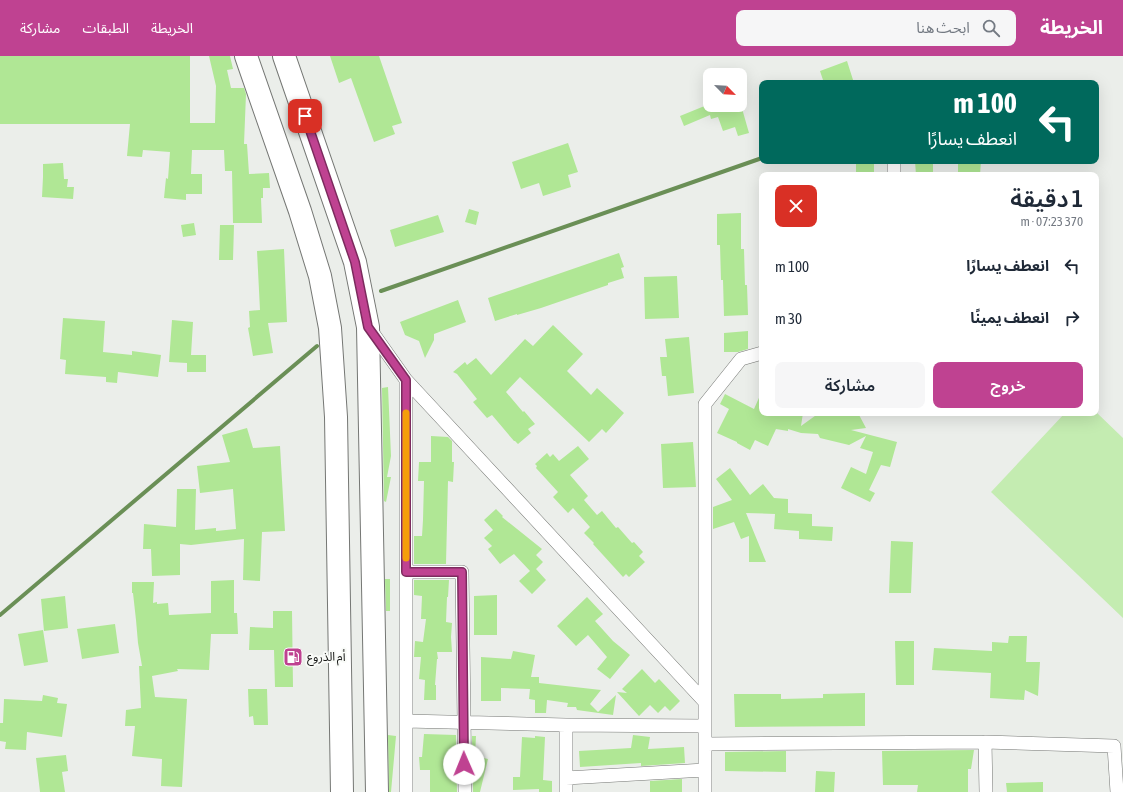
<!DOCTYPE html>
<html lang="ar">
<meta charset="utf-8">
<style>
body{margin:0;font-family:"Asap Condensed","Noto Sans Arabic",sans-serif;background:#f6f6f7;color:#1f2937;direction:rtl;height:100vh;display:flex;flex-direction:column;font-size:15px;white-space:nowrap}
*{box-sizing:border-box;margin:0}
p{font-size:13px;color:#747a83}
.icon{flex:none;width:22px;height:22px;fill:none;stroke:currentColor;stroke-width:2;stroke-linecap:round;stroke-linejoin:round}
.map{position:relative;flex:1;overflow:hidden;direction:ltr}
.sheet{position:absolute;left:759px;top:116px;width:340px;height:244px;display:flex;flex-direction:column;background:#fff;border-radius:8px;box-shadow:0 4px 16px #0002;direction:rtl}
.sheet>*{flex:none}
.top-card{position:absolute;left:759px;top:24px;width:340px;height:84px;border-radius:8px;box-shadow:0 4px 16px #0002;direction:rtl;background:#00695c;color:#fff;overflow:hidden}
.needle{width:26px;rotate:114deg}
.fabs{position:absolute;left:703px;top:12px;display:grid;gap:8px}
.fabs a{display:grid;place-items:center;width:44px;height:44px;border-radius:8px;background:#fff;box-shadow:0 4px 16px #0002;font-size:20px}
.pin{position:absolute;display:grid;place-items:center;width:34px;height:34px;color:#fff;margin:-17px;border-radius:8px;box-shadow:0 2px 6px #0006}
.me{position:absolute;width:44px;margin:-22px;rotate:359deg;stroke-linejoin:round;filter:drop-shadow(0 0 3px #0008)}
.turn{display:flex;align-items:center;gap:14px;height:84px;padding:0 16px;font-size:18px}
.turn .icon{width:52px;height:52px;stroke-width:2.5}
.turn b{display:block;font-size:28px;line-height:34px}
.round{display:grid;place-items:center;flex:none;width:42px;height:42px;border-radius:8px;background:#f6f6f7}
.headline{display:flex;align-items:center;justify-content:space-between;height:68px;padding:0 16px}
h1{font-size:24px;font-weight:600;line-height:30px}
.action{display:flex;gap:8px;margin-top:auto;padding:8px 16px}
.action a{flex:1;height:46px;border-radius:8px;background:#bf4291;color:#fff;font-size:16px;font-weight:600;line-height:46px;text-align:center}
.action a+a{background:#f6f6f7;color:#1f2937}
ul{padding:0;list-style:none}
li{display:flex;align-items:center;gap:12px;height:52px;padding:0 16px}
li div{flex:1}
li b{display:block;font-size:15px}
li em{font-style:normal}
header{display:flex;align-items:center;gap:24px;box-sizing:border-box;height:56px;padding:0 20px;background:#bf4291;color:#fff}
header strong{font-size:19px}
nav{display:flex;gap:22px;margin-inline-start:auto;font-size:14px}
.search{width:280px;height:36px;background:#f6f6f7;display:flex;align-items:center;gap:10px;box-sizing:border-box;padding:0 14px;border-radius:8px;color:#747a83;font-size:15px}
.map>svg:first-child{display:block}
.green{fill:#c4ecb1}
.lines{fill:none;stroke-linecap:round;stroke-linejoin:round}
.stream{stroke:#6a8f56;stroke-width:4}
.building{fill:#b0e795}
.street-casing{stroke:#757774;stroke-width:14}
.highway-casing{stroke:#757774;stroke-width:24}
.street{stroke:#fff;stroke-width:13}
.highway{stroke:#fff;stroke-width:22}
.route-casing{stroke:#7c2b5e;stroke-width:10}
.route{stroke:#bf4291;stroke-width:7}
.slow{stroke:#f59e0b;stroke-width:7}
.labels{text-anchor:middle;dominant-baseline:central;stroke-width:4;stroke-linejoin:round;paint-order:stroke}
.poi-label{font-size:12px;fill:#161715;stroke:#f9fbf8;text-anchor:start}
</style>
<header>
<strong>الخريطة</strong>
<div class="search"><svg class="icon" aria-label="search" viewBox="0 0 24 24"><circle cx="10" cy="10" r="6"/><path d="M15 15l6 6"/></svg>ابحث هنا</div>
<nav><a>الخريطة</a><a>الطبقات</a><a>مشاركة</a></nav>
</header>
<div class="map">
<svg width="1123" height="736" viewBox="0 0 1123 736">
<rect width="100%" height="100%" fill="#ebeeea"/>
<path class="green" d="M1096,356L1123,382V562L991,436L1065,357H1096Z"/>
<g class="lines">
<path class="stream" d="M975,27L977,26
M381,235L762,102
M0,559L317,290"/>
</g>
<path class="building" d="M0,0H190V67H215L216,30L209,0H230L233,13L227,14L231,32H244L246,38L244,88H247L249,118L269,117L270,132H263V142H261L262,167H233L232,115H225L224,94H192L191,118H202V138H186V144L164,142L166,122L168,123L170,96L143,94L142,101L127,100L130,68H0Z
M330,0H379L402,67L392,70L395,78L374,86L351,22L339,27Z
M847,5L854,27H824L820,15Z
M707,49H741L749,77L738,80L735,71L723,75L718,61L711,63L710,59L684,70L680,60Z
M568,87L578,116L568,119L571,131L543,140L539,127L521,133L512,106Z
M856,105H874V119H856Z
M915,105H933V119H916Z
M958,105H981L980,119H958Z
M63,107L64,123H68L67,131H74L73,143L42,141L43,121V108Z
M469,153L479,156L476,169L465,166Z
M741,157V193H744L745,229H747L748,259L724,260L723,224H721L720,189H717V158Z
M438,159L444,176L395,191L390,174Z
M194,167L196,179L183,181L181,169Z
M220,169H234L233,204H219Z
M284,193L287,266L268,267L273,297L253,300L248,272L250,271L249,255L260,254L257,195Z
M619,197L624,211L621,212L624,222L608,227V229L541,252L517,259V258L495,265L488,242Z
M677,220L679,262L645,263L644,221Z
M458,244L466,266L434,278V284L425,302L419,285L405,279L400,266Z
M63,262L105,265L103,296L132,299V295L161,299L158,321L118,316L117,327L106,326V321L65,318L66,304L60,303Z
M172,264L193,266L191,299H206V316H187V307L169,306Z
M553,269L583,298L567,315L591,339L597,332L624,357L606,377L602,373L589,386L520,321L506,336L523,356L524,355L535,368L528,373L531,377L518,388L515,385H514L492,359L487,362L473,346L477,343L457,318L453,316L465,306L467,309L476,302L491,319L525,283L533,290Z
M748,275V293L738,296H724V277Z
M689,281L694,337L668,340L666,320H662L660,301H667L665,283Z
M388,331L391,400L387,421H391L386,446L384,445L382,332Z
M762,335V357H803L801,370L819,357H858L866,372L851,374L897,386L890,411L881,409L869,434L875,437L870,446L841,432L851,411L866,418L873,396L860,392L866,380L849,389L820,382L818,378L801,377L788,373V375L776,373L768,390L755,384L750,394L737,387V386L717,377L729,353L720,348L725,338L754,353Z
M247,372L253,392L280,390L285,475L262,476L260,525L243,524L244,483L191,489L180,488V519L152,520L151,493H143L144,468L176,471L177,433H196L195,474L216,472V475L236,473L233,433L200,437L197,410L230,406L222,379Z
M431,380L448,381L452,385V406H454L453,426L448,425L446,508H414V480H422L423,464L424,425H418L419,406H431Z
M693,386L696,431L663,432L661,388Z
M578,390L589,403L570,419L588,440L584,444L597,459L602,455L616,472L618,471L632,487L634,486L643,496L639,500L645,506L629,521L626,518L623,521L593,488L594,487L584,477L590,471L573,452L568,457L553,441L558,436L536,412L537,410L535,408L547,397L550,401L553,398L559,405Z
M730,412L750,439L763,428L774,442L788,443V457L812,458V470L833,471L832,485L799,483V475L774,473L775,458L746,457L766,506H749V480L741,483L734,466L713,473V451L732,444L716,423Z
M496,453L503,460L502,461L542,493L536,499L543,506L536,513L546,524L532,538L519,525L530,515L514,498L500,508L488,493L492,490L484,482L493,474L484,464Z
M891,485L913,486L911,537H889Z
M385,523H390V555H386Z
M234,524V557H237L238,578H211L209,614L177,613L178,615L152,620L155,641L187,643L182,731L161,730L162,703L132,700L135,670H125L126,654L141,652L139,610H142L138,587L136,564L133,537H132V526H154L153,547L157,546V548L168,547L169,559L211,557V525Z
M414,524H449L448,541H447L446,566L452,567L451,581L452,596H437L438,603H437L435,629H436V644H424L425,624L419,623L421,601H414L415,585L423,586L426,563H421L422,540L414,539Z
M497,539V579H474V540Z
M65,540L68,572L44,575L41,543Z
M587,541L603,558L595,565L613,585L630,599L610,623L597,613L607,601L588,579L576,590L557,570Z
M273,555H292L293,631H275L274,594H249L250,571L273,572Z
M115,568L119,597L82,603L77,573Z
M43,574L48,606L24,610L18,578Z
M1009,580H1027L1026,606H1040L1038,640L1025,634L1024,644L990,642L991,617L932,614L934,592L992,595V586L1008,587Z
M895,585H914V629H896Z
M513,595L535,599L531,621H539V627L601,634L590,648L598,656L616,639L613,659L577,654L576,651H567L568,647L547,644L546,657H535V644L529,643L530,633L501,632V645H481V601L511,603Z
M642,613L655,627L659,623L680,645L670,655L665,650L658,657L650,649L639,660L617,636L627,637L622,633Z
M248,633H267L268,669H254L253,660L249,661Z
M865,637V670L735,671L734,638H781V643L823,642V638Z
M43,639L58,642L57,647L67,648L62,681L27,676L26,694L5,693L6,686L0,685V667H3L4,643L42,645Z
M424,678L456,679L457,736H430V714H420L419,701H422Z
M388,679L396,680L391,736H389Z
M633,679L650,681L648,693L684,691L685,707L641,710V707L580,711L579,695L631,692Z
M472,680H476L475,700L488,703L480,736H473Z
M535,680L545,681L543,724L552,725V736H539V733L513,734V721H520L522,681L535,682Z
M974,694L971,713H968V736H917L918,729H883L882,695Z
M786,695V716L725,715V696Z
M66,699L68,715L62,716L65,736H40L36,702Z
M816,715L835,716L834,736H815Z
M682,723V736H650V725Z
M1043,726V736H1007L1006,727Z"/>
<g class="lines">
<g class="street-casing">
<path id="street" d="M894,119V105
M370,273L406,324V736
M406,324L705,646
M406,516H462L465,736
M406,665L566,669L705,670
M566,669V736
M985,686L986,736
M705,688L985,686L1114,690L1117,736
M566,722L705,714
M705,736V348L741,303L762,297"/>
</g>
<g class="highway-casing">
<path id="highway" d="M246,0L300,155L320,220L330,272L336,361L342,736
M284,0L355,206L368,271L377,736"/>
</g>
<use href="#street" class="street"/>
<use href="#highway" class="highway"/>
</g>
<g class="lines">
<g class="route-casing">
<path id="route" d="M305,60L355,206L368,271L406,324V516H462L464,708"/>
</g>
<use href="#route" class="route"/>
<path class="slow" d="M406,357V502"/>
</g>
<defs>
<g id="fuel-square" transform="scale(1)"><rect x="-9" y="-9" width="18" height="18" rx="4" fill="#bf4291" stroke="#f9fbf8"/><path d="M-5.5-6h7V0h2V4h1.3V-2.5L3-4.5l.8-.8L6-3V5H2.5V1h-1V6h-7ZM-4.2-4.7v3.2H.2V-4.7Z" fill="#fff"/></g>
</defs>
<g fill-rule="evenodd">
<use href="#fuel-square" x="293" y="601"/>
</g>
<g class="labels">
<g class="poi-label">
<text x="307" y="601">أم الذروع</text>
</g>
</g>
</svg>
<div class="fabs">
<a><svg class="needle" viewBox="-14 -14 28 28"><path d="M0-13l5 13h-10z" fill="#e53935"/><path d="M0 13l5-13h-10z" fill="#747a83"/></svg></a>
</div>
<div class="pin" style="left:305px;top:60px;background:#d93025"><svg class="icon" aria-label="arrive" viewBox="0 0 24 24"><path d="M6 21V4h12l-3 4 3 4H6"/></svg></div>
<svg class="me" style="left:464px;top:708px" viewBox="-20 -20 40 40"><circle r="19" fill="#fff"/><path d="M0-13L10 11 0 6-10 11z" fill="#bf4291"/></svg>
<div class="top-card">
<div class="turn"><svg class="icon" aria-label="left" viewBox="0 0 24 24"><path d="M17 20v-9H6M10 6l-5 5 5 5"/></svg><div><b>100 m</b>انعطف يسارًا</div></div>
</div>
<section class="sheet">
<div class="headline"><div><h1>1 دقيقة</h1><p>370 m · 07:23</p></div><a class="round" style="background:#d93025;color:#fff"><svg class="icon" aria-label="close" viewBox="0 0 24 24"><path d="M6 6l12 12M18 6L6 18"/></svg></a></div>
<ul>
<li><svg class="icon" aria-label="left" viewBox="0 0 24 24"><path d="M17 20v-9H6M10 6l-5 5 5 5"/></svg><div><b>انعطف يسارًا</b></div><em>100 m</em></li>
<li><svg class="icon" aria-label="right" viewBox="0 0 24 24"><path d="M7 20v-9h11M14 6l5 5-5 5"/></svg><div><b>انعطف يمينًا</b></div><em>30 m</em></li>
</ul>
<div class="action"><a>خروج</a><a>مشاركة</a></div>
</section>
</div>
